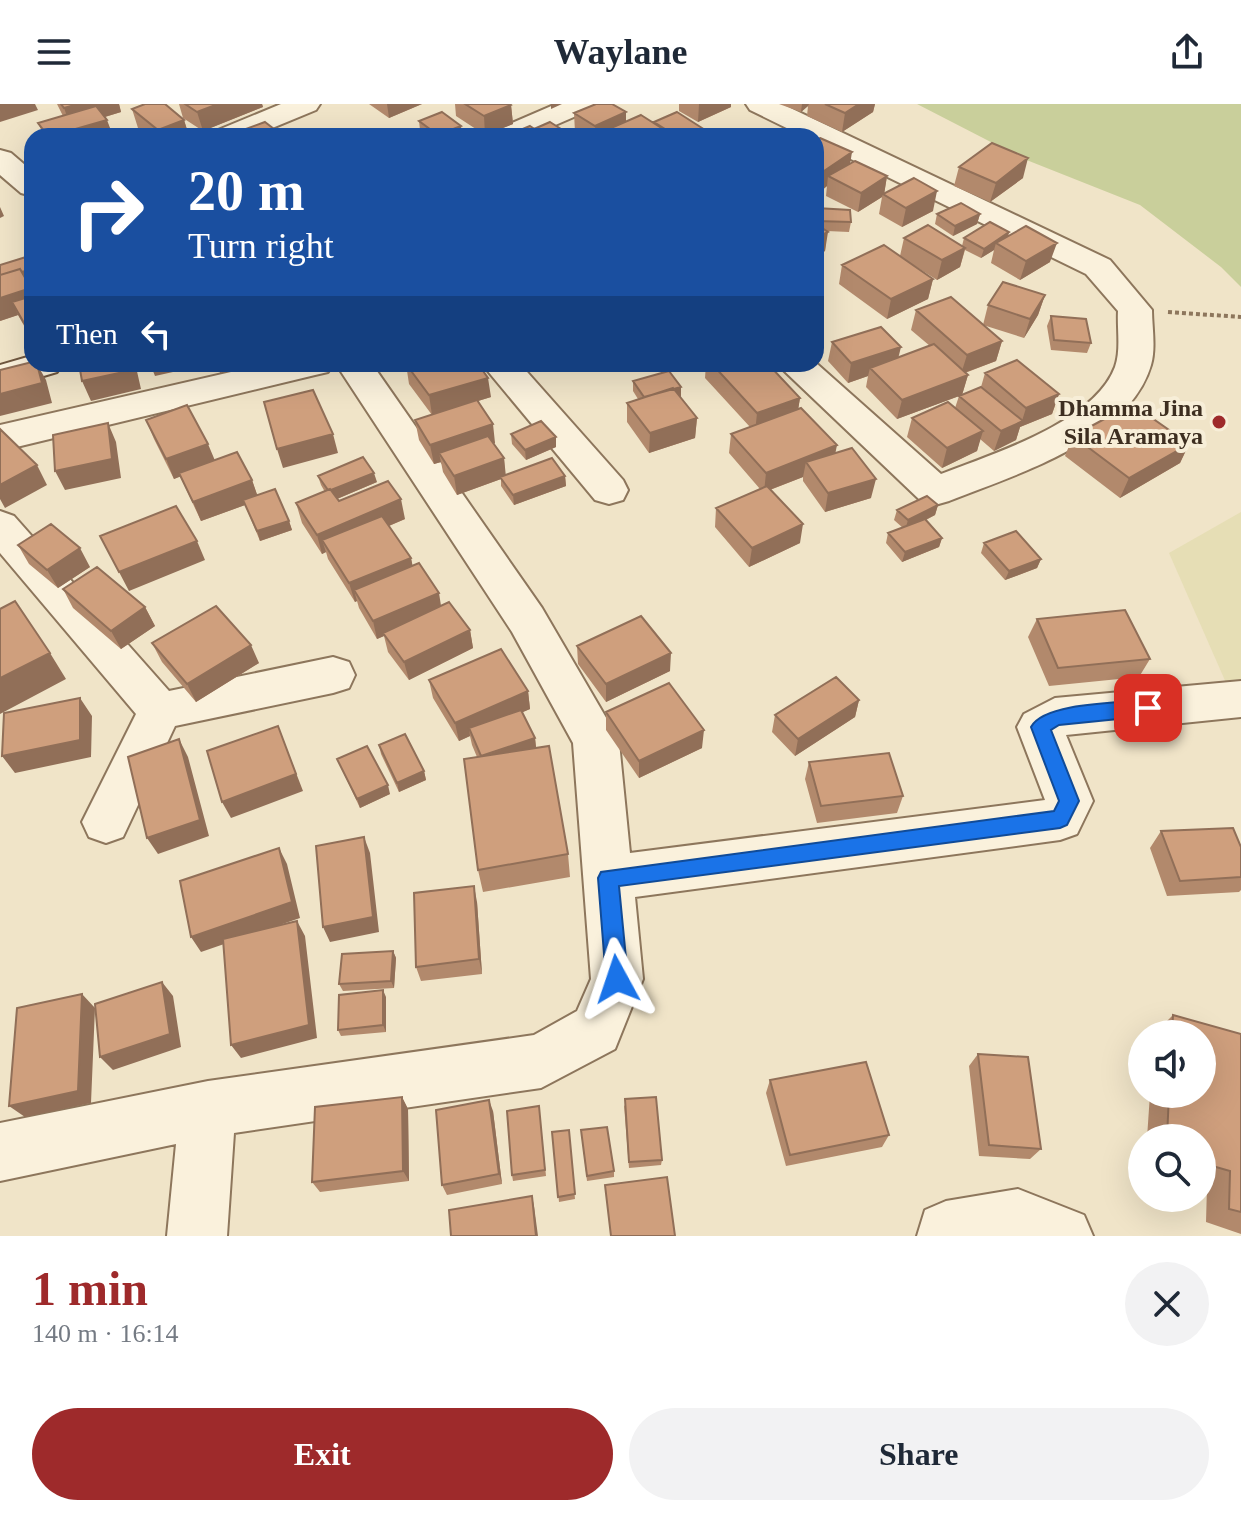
<!DOCTYPE html>
<meta charset="utf-8">
<style>
body{margin:0;font-family:Georgia,serif;background:#f2f2f3;color:#1f2937;height:100vh;display:flex;flex-direction:column;font-size:30px;white-space:nowrap}
*{box-sizing:border-box;margin:0}
p{font-size:26px;color:#747a83}
.icon{flex:none;width:44px;height:44px;fill:none;stroke:currentColor;stroke-width:2;stroke-linecap:round;stroke-linejoin:round}
.map{position:relative;height:1132px;overflow:hidden}
.sheet{display:flex;flex-direction:column;background:#fff;flex:1}
.sheet>*{flex:none}
.top-card{position:absolute;left:24px;top:24px;width:800px;height:244px;border-radius:24px;box-shadow:0 8px 32px #0002;background:#1a4fa0;color:#fff;overflow:hidden}
.fabs{position:absolute;left:1128px;top:916px;display:grid;gap:16px}
.fabs a{display:grid;place-items:center;width:88px;height:88px;border-radius:50%;background:#fff;box-shadow:0 8px 32px #0002;font-size:40px}
.pin{position:absolute;display:grid;place-items:center;width:68px;height:68px;color:#fff;margin:-34px;border-radius:16px;box-shadow:0 4px 12px #0006}
.me{position:absolute;width:88px;margin:-44px;rotate:355deg;stroke-linejoin:round;filter:drop-shadow(0 0 6px #0008)}
.turn{display:flex;align-items:center;gap:28px;height:168px;padding:0 32px;font-size:36px}
.turn .icon{width:104px;height:104px;stroke-width:2.5}
.turn b{display:block;font-size:56px;line-height:68px}
.then{display:flex;align-items:center;height:76px;padding:0 32px;background:#0003;gap:16px;font-size:30px}
.round{display:grid;place-items:center;flex:none;width:84px;height:84px;border-radius:42px;background:#f2f2f3}
.head{display:flex;align-items:center;justify-content:space-between;height:136px;padding:0 32px}
h1{font-size:48px;font-weight:800;line-height:60px;color:#9e2a2b}
.button{display:flex;gap:16px;margin-top:auto;padding:16px 32px}
.button a{flex:1;height:92px;border-radius:48px;background:#9e2a2b;color:#fff;font-size:32px;font-weight:800;line-height:92px;text-align:center}
.button a+a{background:#f2f2f3;color:#1f2937}
header{display:flex;justify-content:space-between;align-items:center;height:104px;padding:0 32px;background:#fff;font-size:36px;font-weight:800}
.map>svg:first-child{display:block}
.farmland{fill:#e6deb5}
.green{fill:#c9cf9b}
.lines{fill:none;stroke-linecap:round;stroke-linejoin:round}
.street-casing{stroke:#8d765c;stroke-width:4}
.secondary-casing{stroke:#6f573f;stroke-width:4}
.path{stroke:#8d765c;stroke-width:4;stroke-dasharray:4 3;stroke-linecap:butt}
.street{fill:#faf1dc;fill-rule:evenodd}
.secondary{fill:#faf1dc;fill-rule:evenodd}
.wall{fill:#b2896c}
.shaded-wall{fill:#916f58}
.building{fill:#cf9f7d;stroke:#916f58;stroke-width:2}
.route{fill:#1a73e8;stroke:#114b97;stroke-width:2}
.poi-dot{fill:#9e2a2b;stroke:#f7eed8;stroke-width:3}
.labels{text-anchor:middle;dominant-baseline:central;stroke-width:8;stroke-linejoin:round;paint-order:stroke}
.poi-label{font-size:24px;font-weight:bold;fill:#3d2e20;stroke:#f7eed8;text-anchor:end}
</style>
<header><svg class="icon" aria-label="menu" viewBox="0 0 24 24"><path d="M4 6h16M4 12h16M4 18h16"/></svg>Waylane<svg class="icon" aria-label="share" viewBox="0 0 24 24"><path d="M12 15V3M7 8l5-5 5 5M5 13v7h14v-7"/></svg></header>
<div class="map">
<svg width="1241" height="1132" viewBox="0 0 1241 1132">
<rect width="100%" height="100%" fill="#f0e4c8"/>
<path class="farmland" d="M1241,408V613L1169,449Z"/>
<path class="green" d="M917,0H1241V183L1221,163L1140,101L1024,55Z"/>
<g class="lines">
<g class="street-casing">
<path id="street" d="M281,0H320L316,6L253,32H213L218,26Z
M556,0H594L590,6L530,32H491L496,26Z
M746,0H782L1110,156L1152,206C1152,223 1156,244 1151,261C1129,337 1014,371 949,397L935,401L921,397L777,260L816,259L941,370C992,350 1094,319 1115,263C1121,246 1117,225 1118,207L1086,170L816,38V32H803L750,6Z
M0,46L11,49L32,67V92L21,89L0,71Z
M266,260H333L328,268L315,271L0,347V321Z
M336,260H372L542,504L612,624L619,638L630,749L1045,696L1017,623L1024,610L1055,594L1241,577V613L1066,631L1093,697L1077,730L1060,736L635,793L643,875L615,945L541,984L234,1029L227,1132H167L176,1040L0,1077V1019L208,977L534,931L577,907L591,875L573,639L512,528Z
M482,260H520L623,376L628,386L623,396L609,400L595,396Z
M0,407L14,412L169,587L333,553L349,558L355,571L349,584L333,589L175,622L123,733L106,739L89,733L82,718L136,610L0,449Z
M1018,1085L1084,1111L1093,1132H917L925,1106L946,1097Z"/>
</g>
<g class="secondary-casing">
<path id="secondary" d="M31,252L32,260H62L57,268L0,285V261Z"/>
</g>
<path class="path" d="M1168,208L1241,213"/>
<use href="#street" class="street"/>
<use href="#secondary" class="secondary"/>
</g>
<path class="wall" d="M57,0H119L121,8L105,13L113,32H44L38,19L63,12Z
M179,0H262L263,3L203,27L183,14Z
M369,0H422L389,14Z
M455,0H510L511,1L513,20L485,31L456,12Z
M679,0H731V3L698,18L679,7Z
M779,0H875L873,8L842,28L807,12L808,2L801,8Z
M132,5L184,16L189,32H148L138,24Z
M574,9L626,17L653,19L654,18L702,24L701,32H581L575,28Z
M419,17L462,31L428,32L420,26Z
M816,36L851,60L887,72L884,90L933,107L902,123L879,110L882,93L858,108L826,92L827,82L821,87L816,84Z
M959,63L1023,74L990,98L954,82Z
M816,104L851,118L849,128L827,127L825,147L816,152Z
M937,110H980L977,120L953,132L935,120Z
M1009,128L1008,133L1050,158L1020,176L991,159L994,146L981,154L965,146L960,163L937,176L910,159L933,175L928,195L887,215L839,180L842,161L900,152L904,134L962,142L964,134Z
M32,165V176L28,178L32,186V236L18,211L0,217Z
M1045,191L1038,211L1024,234L983,221L1002,237L996,257L965,269L968,271L962,291L981,283L985,269L1059,290L1052,310L1020,323L1016,336L994,347L980,335L977,347L942,364L907,333L912,314L955,304L959,292L897,315L866,283L868,272L848,279L828,257L832,238L899,253L930,242L911,226L916,206L983,221L988,201Z
M1051,212L1091,239L1087,249L1051,246L1047,222Z
M406,260L491,293L478,297L495,339L494,340L504,354L505,371L565,372L566,382L514,401L501,382V375L457,391L443,368L441,358L434,360L419,336L415,316L432,311L409,280Z
M706,260H768L800,294L798,305L836,349L871,394L825,408L803,377V373L770,386L800,439L749,463L715,423L716,404L760,385L729,349L731,330L750,323L705,274Z
M633,277L681,283L680,293L697,314L695,334L649,349L627,318V299L638,295L633,287Z
M146,316L214,356L252,376L257,391L289,417L292,426L260,437L245,401L201,417L180,372L174,375L154,335Z
M511,330L556,333V343L526,356L512,340Z
M1073,332L1189,340L1180,359L1120,394L1065,352Z
M318,372L377,378L337,395L339,397L405,415L389,422L411,454L412,462L441,502L470,526L473,544L409,576L388,548L384,532L377,535L359,504L357,497L355,498L328,455L326,448L322,450L302,419L296,399L325,388L321,381Z
M938,401L935,411L926,416L942,434L939,443L902,458L886,439L888,429L903,424L894,416L897,406Z
M984,439L1041,455L1037,464L1005,476L981,449Z
M18,441L90,463L58,484L29,460Z
M63,485L145,503L155,522L121,545L73,504Z
M1037,515L1150,555L1139,573L1049,582L1028,533Z
M152,539L259,559L196,598L162,558Z
M577,542L670,567L606,598L578,560Z
M429,576L528,587L530,605L522,608L535,634L536,644L568,750L570,773L483,788L478,766L477,653L472,641L470,632L459,637L433,594Z
M859,596L855,613L795,652L772,628L775,611Z
M606,608L702,644L639,674L606,626Z
M379,641L424,667L426,676L399,688L381,650Z
M337,655L390,690L360,704Z
M809,658L903,692L897,709L817,719L805,675Z
M1161,727L1241,743V786L1239,788L1167,792L1150,744Z
M477,798L482,870L421,877L416,863Z
M393,847L396,854L394,884L343,887L339,880Z
M386,893V928L341,932L338,926Z
M1173,911L1241,930V1130L1206,1118L1207,1082L1202,1081V1034H1147L1150,990H1202V930H1154Z
M978,950L1041,1045L1030,1055L979,1052L969,962Z
M770,976L889,1031L882,1043L786,1062L766,989Z
M402,993L408,1005L409,1077L320,1088L312,1078Z
M624,1001L662,1056L661,1061L629,1064Z
M539,1002L546,1072L513,1077L512,1071Z
M493,1007L502,1080L447,1091L442,1081Z
M569,1026L575,1095L559,1098L552,1028Z
M581,1026L614,1067V1073L587,1077Z"/>
<path class="shaded-wall" d="M0,0H35L38,6L0,18Z
M78,0H119L121,8L71,23L64,4Z
M218,0H262L263,3L203,27L197,8Z
M387,0H422L389,14Z
M551,0H562L551,5Z
M699,0H731V3L698,18Z
M802,0H809L808,2L801,8Z
M859,0H875L873,8L842,28L845,9Z
M511,1L513,20L485,31L484,12Z
M626,8V27L611,24V32H596L595,22Z
M107,16L113,32H51Z
M184,16L189,32H160L158,26Z
M461,22L462,31L438,32V31Z
M702,24L701,32H683Z
M852,48L849,67L828,72L827,82L821,87L824,67Z
M1028,54L1023,74L990,98L996,79Z
M887,72L884,91L883,90L882,93L858,108L861,89Z
M937,87L933,107L902,123L906,104Z
M0,103L4,112L0,114Z
M980,110L977,120L953,132L955,122Z
M828,128L825,147L816,152V134Z
M1009,128L1006,138L996,139L994,146L981,154L984,145Z
M1057,139L1050,158L1020,176L1026,157Z
M965,144L960,163L937,176L942,156Z
M32,165V176L0,186V175Z
M933,175L928,195L887,215L891,195Z
M31,184L32,206L12,198L18,211L0,217V194Z
M1045,191L1038,211L1024,234L1030,215Z
M32,216V236L24,219Z
M1002,237L996,257L961,270L967,251Z
M901,243L896,263L870,264L868,272L848,279L851,259Z
M37,260L46,276L52,299L0,312V290Z
M132,260H135L136,263L141,285L91,297L82,277Z
M161,260H181L182,266L155,272L151,262Z
M218,260H252L220,269Z
M968,271L962,291L897,315L902,296Z
M488,274L491,293L432,311L429,291Z
M681,283V293L644,304L645,294Z
M1059,290L1052,310L1020,323L1016,336L994,347L1001,327L1022,317L1026,304Z
M800,294L797,313L755,329L757,309Z
M697,314L695,334L649,349L650,329Z
M108,319L116,338L121,374L65,386L55,367Z
M493,320L495,339L444,356L439,349L441,358L434,360L430,341Z
M983,327L977,347L942,364L947,344Z
M333,330L338,349L283,364L277,345Z
M556,333V343L526,356L525,346Z
M208,340L216,359L174,375L166,355Z
M1189,340L1180,359L1120,394L1129,374Z
M837,341L833,361L806,358L803,373L764,388L766,369Z
M504,354L506,373H500L501,375L457,391L454,372Z
M37,361L47,381L5,404L0,395V381Z
M374,369L377,378L332,397L329,387Z
M565,372L566,382L514,401L513,391Z
M876,375L871,394L825,408L828,389Z
M252,376L259,396L201,417L193,398Z
M401,395L405,415L329,447L322,436L326,448L322,450L317,431Z
M938,401L935,411L905,426L908,416Z
M289,417L292,426L260,437L257,427Z
M803,420L800,439L749,463L752,444Z
M942,434L939,443L902,458L905,448Z
M197,437L205,456L129,487L119,468Z
M80,444L90,463L58,484L47,466Z
M411,454L415,473L354,486L357,497L355,498L349,479Z
M1041,455L1037,464L1005,476L1009,467Z
M439,489L442,508L383,529L384,532L377,535L373,517Z
M145,503L155,522L121,545L111,527Z
M470,526L473,544L409,576L404,558Z
M251,541L259,559L196,598L187,580Z
M50,549L66,575L0,610V574Z
M671,549L670,567L606,598V580Z
M528,587L530,605L472,631L469,624L470,632L459,637L455,619Z
M80,594L92,612L91,653L15,669L2,652Z
M859,596L855,613L795,652L798,635Z
M278,622L303,687L231,714L222,698Z
M704,626L702,644L639,674V657Z
M535,634L537,652L481,653Z
M179,635L188,653L209,732L158,750L147,734Z
M424,667L426,676L399,688L397,679Z
M388,681L390,690L360,704L357,695Z
M364,733L370,749L379,828L330,838L323,823Z
M279,744L287,760L300,814L201,848L191,833Z
M474,782L477,798L482,870L479,855Z
M297,817L305,832L317,934L241,954L231,941Z
M393,847L396,854L394,884L391,877Z
M162,878L173,892L181,943L113,966L100,953Z
M383,886L386,893V928L383,921Z
M82,890L95,904L91,999L25,1013L9,1002Z
M402,993L408,1005L409,1077L403,1067Z
M489,996L493,1007L502,1080L499,1070Z
M532,1092L534,1102L538,1132H536Z"/>
<path class="building" d="M61,0H78L64,4Z
M145,0H165L184,16L158,26L132,5Z
M185,0H218L197,8Z
M465,0H510L511,1L484,12Z
M596,0H612L626,8L595,22L574,9Z
M825,0H859L845,9Z
M96,2L107,16L51,32H48L38,19Z
M442,8L461,22L438,31L419,17Z
M677,8L702,24L683,32H676L654,18Z
M641,11L674,32H625L611,24Z
M265,18L283,32H238L235,29Z
M550,18L572,32H545L534,25Z
M530,22L545,32H506Z
M217,28L222,32H205Z
M820,34L852,48L824,67L816,64V36Z
M992,39L1028,54L996,79L959,63Z
M855,57L887,72L861,89L828,72Z
M914,74L937,87L906,104L883,90Z
M961,99L980,110L955,122L937,110Z
M816,104L850,106L851,118L816,117Z
M990,118L1009,128L984,145L964,134Z
M816,120L828,128L816,134Z
M928,121L965,144L942,156L904,134Z
M1026,122L1057,139L1026,157L996,139Z
M884,141L933,175L891,195L842,161Z
M26,153L32,165L22,168L20,165L0,171V161Z
M20,165L31,184L0,194V171Z
M1003,178L1045,191L1030,215L988,201Z
M32,192V216L24,219L12,198Z
M951,193L1002,237L967,251L916,206Z
M1051,212L1086,215L1091,239L1054,236Z
M881,223L901,243L851,259L832,238Z
M934,240L968,271L902,296L870,264Z
M1017,256L1059,290L1026,304L985,269Z
M32,258V260H37L42,279L0,290V266Z
M79,260H132L133,266L82,277Z
M406,260H478L488,274L429,291Z
M712,260H768L800,294L757,309Z
M669,267L681,283L644,293L633,277Z
M981,283L1023,317L1001,327L959,292Z
M673,284L697,314L650,329L627,299Z
M313,286L333,330L277,345L264,298Z
M477,296L493,320L430,341L415,316Z
M948,298L983,327L947,344L912,314Z
M1132,300L1189,340L1129,374L1073,332Z
M187,301L208,340L166,355L146,316Z
M801,304L837,341L766,369L731,330Z
M541,317L556,333L525,346L511,330Z
M108,319L112,355L55,367L53,331Z
M0,325L37,361L0,381Z
M488,332L504,354L454,372L439,349Z
M852,344L876,375L828,389L806,358Z
M237,348L252,376L193,398L179,369Z
M363,353L374,369L331,386H328L318,372Z
M552,354L565,372L513,391L500,373Z
M388,377L401,395L317,431L296,399L330,385L339,397Z
M767,382L803,420L752,444L716,404Z
M275,385L289,417L257,427L243,396Z
M927,392L938,401L908,416L897,406Z
M176,402L197,437L119,468L100,432Z
M382,412L411,454L349,479L322,436Z
M925,415L942,434L905,448L888,429Z
M51,420L80,444L47,466L18,441Z
M1016,427L1041,455L1009,467L984,439Z
M419,459L439,489L373,517L354,486Z
M97,463L145,503L111,527L63,485Z
M15,497L50,549L0,574V505Z
M449,498L470,526L404,558L383,529Z
M216,502L251,541L187,580L152,539Z
M1125,506L1150,555L1058,564L1037,515Z
M641,512L671,549L606,580L577,542Z
M501,545L528,587L455,619L429,576Z
M836,573L859,596L798,635L775,611Z
M669,579L704,626L639,657L606,608Z
M80,594V636L2,652L4,609Z
M521,606L535,634L481,652L469,624Z
M278,622L296,670L222,698L207,647Z
M405,630L424,667L397,679L379,641Z
M179,635L200,716L147,734L128,653Z
M367,642L388,681L357,695L337,655Z
M549,642L568,750L478,766L464,655Z
M889,649L903,692L821,702L809,658Z
M1233,724L1241,743V773L1180,777L1161,727Z
M364,733L373,813L323,823L316,742Z
M279,744L292,798L191,833L180,777Z
M474,782L479,855L416,863L414,789Z
M297,817L309,921L231,941L223,835Z
M393,847L391,877L339,880L342,850Z
M162,878L170,930L100,953L95,900Z
M383,886V921L338,926L339,891Z
M82,890L78,987L9,1002L17,904Z
M1173,911L1241,930V1108L1229,1105L1230,1067L1202,1059V1034H1167L1169,990H1202V930H1172Z
M978,950L1028,953L1041,1045L989,1041Z
M866,958L889,1031L790,1051L770,976Z
M402,993L403,1067L312,1078L315,1003Z
M656,993L662,1056L629,1058L625,995Z
M489,996L499,1070L442,1081L436,1006Z
M539,1002L545,1066L512,1071L507,1007Z
M607,1023L614,1067L587,1072L581,1026Z
M569,1026L575,1090L558,1093L552,1028Z
M667,1073L675,1132H611L605,1081Z
M532,1092L536,1132H451L449,1106Z"/>
<path class="route" d="M1148,596L1155,599L1157,604L1155,609L1148,612L1059,621L1051,626L1079,697L1067,721L1060,724L619,782L628,875L625,883L617,886L609,883L606,875L598,774L601,768L1054,707L1059,697L1031,623C1044,598 1121,599 1148,596Z"/>
<circle class="poi-dot" cx="1219" cy="318" r="8"/>
<g class="labels">
<g class="poi-label">
<text x="1203" y="304">Dhamma Jina<tspan x="1203" dy="28">Sila Aramaya</tspan></text>
</g>
</g>
</svg>
<div class="fabs">
<a><svg class="icon" aria-label="sound" viewBox="0 0 24 24"><path d="M4 9h4l5-4v14l-5-4H4zM17 9q2 3 0 6"/></svg></a>
<a><svg class="icon" aria-label="search" viewBox="0 0 24 24"><circle cx="10" cy="10" r="6"/><path d="M15 15l6 6"/></svg></a>
</div>
<div class="pin" style="left:1148px;top:604px;background:#d93025"><svg class="icon" aria-label="arrive" viewBox="0 0 24 24"><path d="M6 21V4h12l-3 4 3 4H6"/></svg></div>
<svg class="me" style="left:617px;top:875px" viewBox="-20 -20 40 40"><path d="M0-17L14 15 0 8-14 15z" fill="#1a73e8" stroke="#fff" stroke-width="4"/></svg>
<div class="top-card">
<div class="turn"><svg class="icon" aria-label="right" viewBox="0 0 24 24"><path d="M7 20v-9h11M14 6l5 5-5 5"/></svg><div><b>20 m</b>Turn right</div></div>
<div class="then">Then<svg class="icon" aria-label="left" viewBox="0 0 24 24"><path d="M17 20v-9H6M10 6l-5 5 5 5"/></svg></div>
</div>
</div>
<section class="sheet">
<div class="head"><div><h1>1 min</h1><p>140 m · 16:14</p></div><a class="round"><svg class="icon" aria-label="close" viewBox="0 0 24 24"><path d="M6 6l12 12M18 6L6 18"/></svg></a></div>
<div class="button"><a>Exit</a><a>Share</a></div>
</section>
